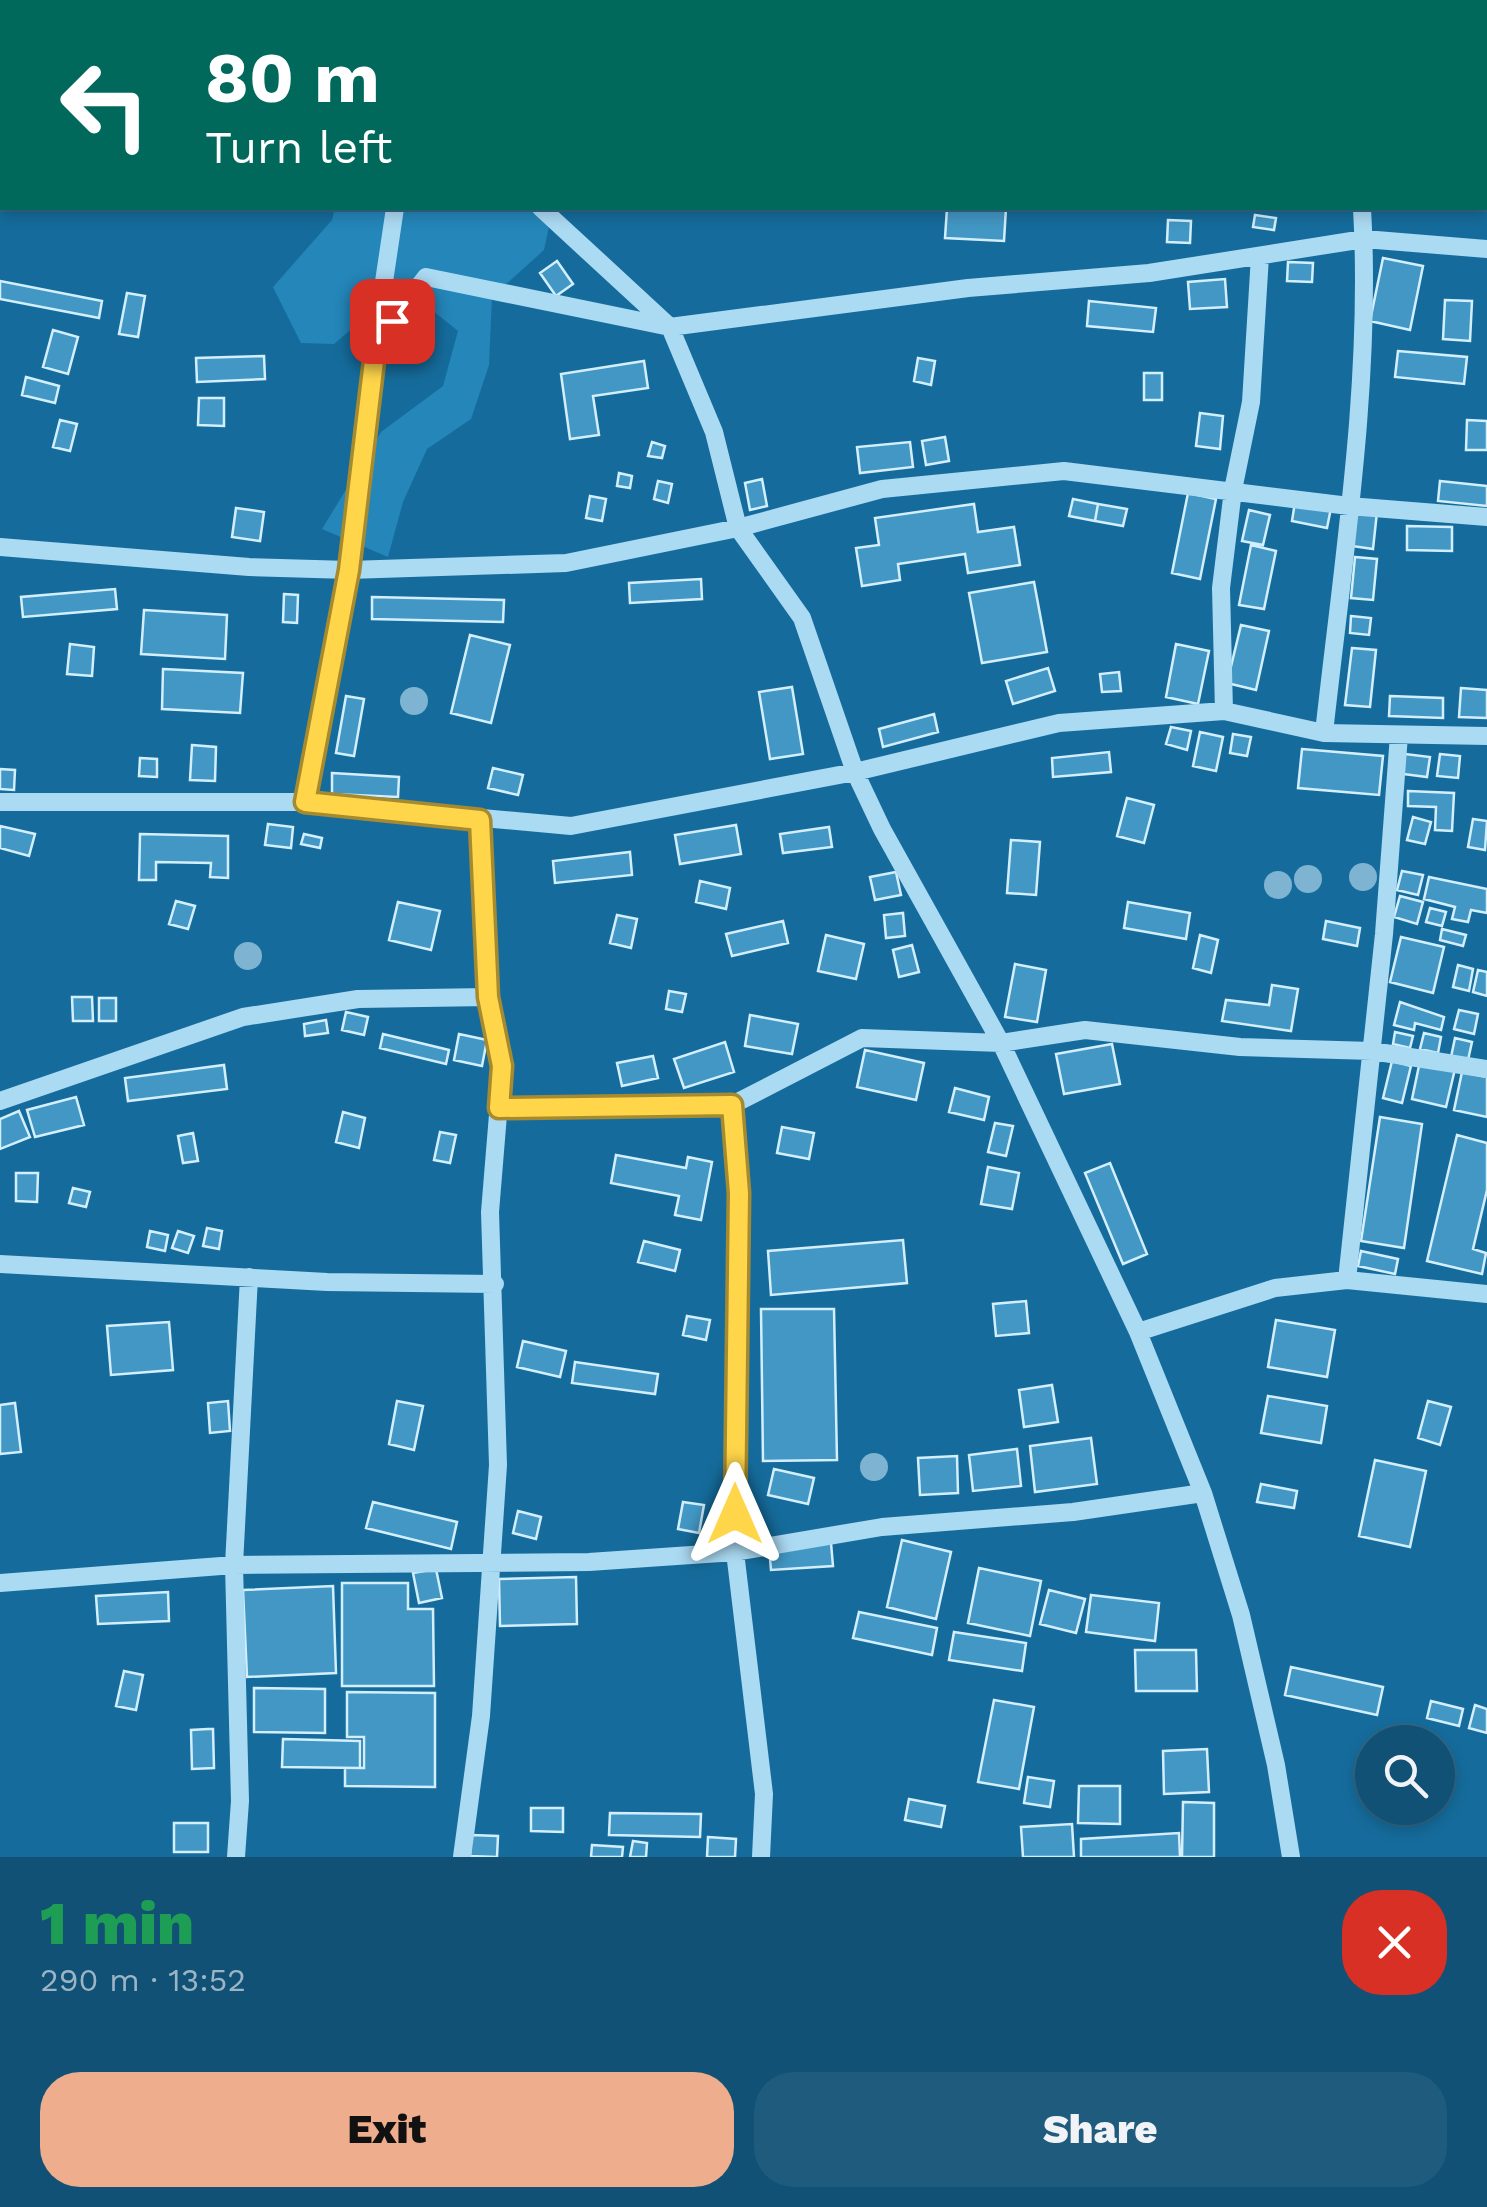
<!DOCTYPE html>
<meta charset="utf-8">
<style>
body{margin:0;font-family:"Work Sans",sans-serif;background:#1e5b7d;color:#f1f3f6;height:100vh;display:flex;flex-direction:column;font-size:38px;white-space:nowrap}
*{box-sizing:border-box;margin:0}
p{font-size:32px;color:#9cb5c5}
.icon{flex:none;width:55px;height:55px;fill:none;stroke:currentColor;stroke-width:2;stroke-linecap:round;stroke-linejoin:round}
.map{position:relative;height:1857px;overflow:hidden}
.panel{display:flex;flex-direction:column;background:#105175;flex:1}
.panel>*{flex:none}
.guide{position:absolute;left:0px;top:0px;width:1488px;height:210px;box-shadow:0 5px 15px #0003,0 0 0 2px #306887;background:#00695c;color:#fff;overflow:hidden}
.controls{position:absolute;left:1355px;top:1725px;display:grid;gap:20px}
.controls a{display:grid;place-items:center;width:100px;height:100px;border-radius:50%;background:#105175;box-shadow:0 5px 15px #0003,0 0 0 2px #306887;font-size:50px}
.pin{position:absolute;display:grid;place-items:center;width:85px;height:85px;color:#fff;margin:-42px;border-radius:20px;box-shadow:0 5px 15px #0006}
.me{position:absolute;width:110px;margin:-55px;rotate:0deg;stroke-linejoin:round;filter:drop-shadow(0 0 8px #0008)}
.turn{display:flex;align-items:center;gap:35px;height:210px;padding:0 40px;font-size:45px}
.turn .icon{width:130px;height:130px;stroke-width:2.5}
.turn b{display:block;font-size:70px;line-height:85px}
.round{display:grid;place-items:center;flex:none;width:105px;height:105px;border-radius:40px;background:#1e5b7d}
.headline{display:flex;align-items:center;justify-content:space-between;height:170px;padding:0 40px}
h1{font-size:60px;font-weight:800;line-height:75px;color:#1e9e55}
.cta{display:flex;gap:20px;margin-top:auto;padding:20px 40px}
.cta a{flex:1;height:115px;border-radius:40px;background:#eead8d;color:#111;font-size:40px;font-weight:800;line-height:115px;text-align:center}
.cta a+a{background:#1e5b7d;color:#f1f3f6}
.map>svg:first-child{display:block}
.green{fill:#2486b9}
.building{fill:#4297c4;stroke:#d3effd;stroke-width:2.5}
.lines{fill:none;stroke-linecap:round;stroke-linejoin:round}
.minor{stroke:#abdaf3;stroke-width:18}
.tree{fill:#7eb4d1}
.route-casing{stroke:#a68a30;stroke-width:25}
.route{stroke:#ffd54a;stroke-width:18}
</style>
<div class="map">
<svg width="1487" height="1857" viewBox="0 0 1487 1857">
<rect width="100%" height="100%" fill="#156c9c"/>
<path class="green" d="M335,208H553L544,250L492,297L489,365L471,419L427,449L403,502L388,557L322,529L381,432L443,386L458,331L422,302L390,296L334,344L301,343L273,287L332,220Z"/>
<path class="building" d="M1004,0H1069L1004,2Z
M947,208H1006L1004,241L945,238Z
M1255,215L1276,218L1274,230L1253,227Z
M1168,220L1191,221L1190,243L1167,242Z
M1383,258L1423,266L1410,330L1370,321Z
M557,261L573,284L556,296L540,273Z
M1288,262L1313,263L1312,282L1287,281Z
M1225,279L1227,307L1190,309L1188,282Z
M0,281L102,301L99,318L0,299Z
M127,293L145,296L138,337L119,334Z
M1445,300L1472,301L1470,341L1443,339Z
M1089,301L1156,308L1153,332L1087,326Z
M53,330L78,337L68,374L43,367Z
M1398,351L1467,357L1464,384L1395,377Z
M264,356L265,379L197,382L196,358Z
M918,358L935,361L931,385L914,381Z
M644,361L648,388L593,396L599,435L570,439L561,374Z
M1144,373H1162V400H1144Z
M26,377L59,386L55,403L22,395Z
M199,398H224V426L198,425Z
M1200,413L1223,416L1220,449L1196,446Z
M60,420L77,424L70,451L53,447Z
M1467,420L1487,421V450H1466Z
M945,437L949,461L926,465L922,441Z
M652,442L665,446L662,458L648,456Z
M910,442L913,467L860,473L857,447Z
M619,473L632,476L630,488L617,486Z
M762,479L767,506L750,510L745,483Z
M658,481L672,484L668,503L654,499Z
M1440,481L1487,486V506L1438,501Z
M1188,493L1216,499L1200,579L1172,573Z
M590,496L606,499L602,521L586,518Z
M1073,499L1098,504L1095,521L1069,516Z
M1295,502L1331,508L1327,528L1292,521Z
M974,504L978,532L1014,527L1020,565L968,573L965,554L898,564L900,580L862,586L856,548L879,545L875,518Z
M1098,504L1127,509L1123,526L1095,521Z
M236,508L264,512L260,541L232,537Z
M1249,510L1270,515L1263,545L1242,541Z
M1356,510L1377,512L1373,549L1352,546Z
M1407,526L1452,527V551L1407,550Z
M1251,545L1276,551L1264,609L1239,605Z
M1355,557L1377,559L1373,600L1351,598Z
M701,579L702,599L630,603L629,583Z
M1034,582L1047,652L982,663L969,593Z
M115,589L117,609L23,617L21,597Z
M284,594L298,595L297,623L283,622Z
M372,597L504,600L503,622L372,619Z
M144,610L227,615L225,659L141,654Z
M1351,616L1371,618L1369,635L1350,633Z
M1241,625L1269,631L1256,690L1227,683Z
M470,635L510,645L491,723L451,713Z
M70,644L94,647L92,676L67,674Z
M1176,644L1209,651L1198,704L1166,697Z
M1352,648L1376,650L1370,707L1345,705Z
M1048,668L1055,691L1013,704L1006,681Z
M163,669L243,673L240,713L162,709Z
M1119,672L1121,691L1102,692L1100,674Z
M792,687L803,754L770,759L759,692Z
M1461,688L1487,690V718L1459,717Z
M346,696L364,699L354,756L336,753Z
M1390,696L1443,698V718L1389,716Z
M934,714L938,732L883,747L879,729Z
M1171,727L1191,731L1187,750L1166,744Z
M1200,732L1223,737L1216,771L1193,766Z
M1233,734L1251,737L1247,756L1230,753Z
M192,745L216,747L215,781L190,780Z
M1302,749L1383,756L1379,795L1298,788Z
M1109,752L1111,772L1053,777L1052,758Z
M1405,754L1430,757L1427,777L1403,774Z
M1440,754L1460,756L1458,778L1437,776Z
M140,758L157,759V777L139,776Z
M493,768L523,775L518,795L488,788Z
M0,769L15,770L14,790L0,789Z
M332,773L399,777L398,797L332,794Z
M1408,791L1454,793L1452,831L1435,830L1436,807L1408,806Z
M1127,798L1154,805L1144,843L1117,836Z
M1413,817L1431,822L1425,844L1407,840Z
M1473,819L1487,821L1485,850L1468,847Z
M268,824L293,827L291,848L265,845Z
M736,825L741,854L680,864L675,835Z
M0,826L35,834L29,856L0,848Z
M829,827L832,847L783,853L780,834Z
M140,834L228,836V878L210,877L211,863L156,862V880H139Z
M304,834L322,838L320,848L301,844Z
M1011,840L1040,842L1036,895L1007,893Z
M630,852L632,875L555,883L553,861Z
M1402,871L1423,875L1418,895L1397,890Z
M896,872L901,895L875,900L870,877Z
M1429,877L1487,889V913L1471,910L1468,922L1452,919L1455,907L1424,899Z
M700,881L730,888L726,909L696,902Z
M1400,896L1423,902L1417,924L1394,917Z
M176,901L195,906L188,929L169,924Z
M398,902L440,911L431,950L389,940Z
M1128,902L1190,913L1186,939L1124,928Z
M1430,908L1446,912L1442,926L1426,922Z
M903,913L905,936L886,938L884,915Z
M617,915L637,919L631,948L610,943Z
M783,921L788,943L732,956L726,934Z
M1326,921L1360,928L1357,946L1323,939Z
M1442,929L1466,935L1463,946L1440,940Z
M826,935L864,944L856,979L818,971Z
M1200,935L1218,940L1211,973L1193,968Z
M1401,937L1444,947L1433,993L1390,982Z
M912,945L919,972L899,977L893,950Z
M1015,964L1046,970L1037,1022L1005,1017Z
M1458,965L1473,969L1469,991L1453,987Z
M1478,970L1487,972V996L1473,992Z
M1272,985L1298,989L1291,1031L1222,1021L1226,1000L1269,1005Z
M669,991L686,994L682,1012L666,1009Z
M72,997H92L93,1021H73Z
M99,998H116V1021H99Z
M1400,1002L1444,1017L1441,1030L1415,1023L1414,1030L1394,1025Z
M1459,1010L1478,1014L1474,1034L1454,1029Z
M346,1012L368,1017L364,1035L342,1030Z
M750,1015L798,1024L792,1054L745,1046Z
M326,1020L328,1033L305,1036L304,1024Z
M1395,1032L1413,1036L1410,1048L1393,1044Z
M1424,1033L1441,1037L1438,1053L1420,1049Z
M383,1034L449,1050L446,1064L380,1048Z
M459,1034L487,1040L482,1066L454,1060Z
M1455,1038L1472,1042L1468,1060L1451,1057Z
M725,1042L734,1072L684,1088L674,1059Z
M1112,1044L1120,1084L1064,1094L1056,1054Z
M865,1050L924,1063L916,1100L857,1087Z
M653,1056L658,1078L622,1086L617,1063Z
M1392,1061L1411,1066L1402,1103L1383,1098Z
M1420,1061L1455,1069L1446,1107L1412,1099Z
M224,1065L227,1089L128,1101L125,1078Z
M1462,1072L1487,1077V1117L1454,1110Z
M955,1088L989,1097L984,1120L949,1112Z
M76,1097L84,1125L35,1137L27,1110Z
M19,1111L30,1137L0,1149V1119Z
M343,1112L365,1118L359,1148L336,1142Z
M1380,1117L1422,1124L1404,1248L1361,1241Z
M995,1123L1013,1126L1006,1156L988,1152Z
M782,1127L814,1133L809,1159L777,1153Z
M440,1132L456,1135L450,1163L434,1160Z
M193,1133L198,1161L183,1163L178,1136Z
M1457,1135L1487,1143V1190L1473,1249L1486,1253L1482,1274L1427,1261Z
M616,1155L686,1168L688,1157L712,1162L701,1220L675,1215L679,1196L611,1183Z
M1110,1163L1147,1254L1123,1264L1085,1173Z
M988,1167L1019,1173L1012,1209L981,1204Z
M16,1173H38L37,1202L16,1201Z
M73,1188L90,1192L86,1207L69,1203Z
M207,1228L222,1231L219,1249L203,1246Z
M150,1231L168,1235L165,1251L147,1247Z
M178,1231L194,1236L188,1253L172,1248Z
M903,1240L907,1283L771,1295L768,1251Z
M644,1241L680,1250L675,1271L638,1262Z
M1361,1251L1398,1259L1395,1274L1358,1266Z
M1026,1301L1029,1333L996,1336L993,1304Z
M761,1309H834L837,1460L763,1461Z
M687,1316L710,1320L706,1340L683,1335Z
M1276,1320L1335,1330L1327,1377L1268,1367Z
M169,1322L173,1370L111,1375L107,1326Z
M523,1341L566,1351L560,1377L517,1367Z
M575,1362L658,1374L655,1394L572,1383Z
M1052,1385L1058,1422L1024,1427L1019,1390Z
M1268,1396L1327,1406L1321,1443L1261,1433Z
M228,1401L230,1431L210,1433L208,1403Z
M397,1401L423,1406L414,1450L389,1444Z
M1428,1401L1451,1407L1440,1445L1418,1438Z
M15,1403L21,1452L0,1454V1405Z
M1091,1438L1097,1484L1035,1492L1030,1446Z
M1017,1449L1021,1486L973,1491L969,1455Z
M957,1456L958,1493L920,1495L918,1458Z
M1375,1460L1426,1471L1410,1547L1359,1536Z
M774,1469L814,1478L808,1504L768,1495Z
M1261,1484L1297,1491L1294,1508L1257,1502Z
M373,1502L457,1522L451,1549L366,1528Z
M683,1502L704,1505L699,1533L678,1529Z
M518,1511L541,1517L536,1539L513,1533Z
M902,1540L951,1552L936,1619L887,1607Z
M831,1543L833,1566L771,1570L769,1547Z
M979,1568L1041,1581L1030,1636L968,1623Z
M436,1569L442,1598L419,1603L413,1573Z
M576,1577L577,1624L500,1626L499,1579Z
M342,1583H408V1609H433L434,1686H342Z
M333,1586L336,1673L247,1677L243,1590Z
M1049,1590L1085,1599L1076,1633L1040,1624Z
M168,1592L169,1621L98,1624L96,1596Z
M1091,1595L1159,1603L1155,1641L1086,1632Z
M859,1612L937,1628L932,1655L853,1638Z
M954,1632L1026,1643L1022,1671L949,1660Z
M1135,1650H1196L1197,1691H1136Z
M1291,1667L1383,1687L1377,1715L1285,1695Z
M124,1671L143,1675L136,1710L116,1706Z
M254,1688L325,1689V1733L254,1732Z
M347,1692L435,1693V1787L345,1786V1768H364V1737H347Z
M994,1700L1034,1707L1019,1789L978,1782Z
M1431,1701L1463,1709L1459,1726L1427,1718Z
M1475,1705L1487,1709V1733L1469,1728Z
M208,1729H213L214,1768L192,1769L191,1730Z
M283,1739L360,1741V1768L282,1767Z
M1207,1749L1209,1792L1164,1794L1163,1751Z
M1028,1777L1054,1781L1050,1807L1024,1803Z
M1079,1786H1120V1824L1078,1823Z
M909,1799L945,1806L941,1827L905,1820Z
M1183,1802L1214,1803V1857H1182Z
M531,1808H563V1832L531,1831Z
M610,1813L701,1814L700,1837L609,1835Z
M174,1823H208V1852H174Z
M1072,1824L1074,1857H1023L1021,1827Z
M1179,1833L1180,1857H1081V1839Z
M471,1835L498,1836L497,1857L470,1856Z
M708,1837L736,1839L735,1857H707Z
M633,1841L647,1843L646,1857H630Z
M592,1845L623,1847L622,1857H591Z"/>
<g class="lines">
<path class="minor" d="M351,0L353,2
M1249,0L1260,2
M1298,0L1299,2
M383,2L384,0
M1485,47H1487
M0,95H2
M541,208L670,327L714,432L738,528L802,618L855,772L882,829L1001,1043L1138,1332L1203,1493L1241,1615L1276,1765L1291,1857
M375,342L395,208
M0,547L249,567L349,570L566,563L738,528L882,489L1064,471L1349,506L1487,517
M349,570L376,343L426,277L670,327L968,288L1149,273L1364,239L1487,249
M1224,711L1221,588L1233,490L1251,402L1260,256
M1324,733C1343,560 1372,382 1362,208
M0,802H305L571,826L855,772L1059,723L1224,711L1324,733L1487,736
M305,802L350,561
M0,1101L243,1017L358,999L488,997
M732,1105L739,1193L735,1552L764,1794L761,1857
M499,1108L732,1105L862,1038L1001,1043L1085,1030L1240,1047L1372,1051L1487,1069
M0,1264L327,1282L495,1284
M1347,1280L1384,934L1399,735
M1138,1332L1275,1288L1347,1280L1487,1294
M0,1583L234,1565L589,1562L735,1552L882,1527L1073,1512L1203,1493
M236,1857L240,1801L234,1565L249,1277
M462,1857L481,1716L498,1465L490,1212L502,1066L488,997L480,820"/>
</g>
<g class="tree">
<circle cx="414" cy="701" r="14"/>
<circle cx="1363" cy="877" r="14"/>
<circle cx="1308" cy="879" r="14"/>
<circle cx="1278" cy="885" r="14"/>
<circle cx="248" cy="956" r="14"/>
<circle cx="874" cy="1467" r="14"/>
</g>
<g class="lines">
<g class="route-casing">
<path id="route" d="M392,321L376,344L349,570L305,802L480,820L488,997L502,1066L499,1108L732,1105L739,1193L735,1514"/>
</g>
<use href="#route" class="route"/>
</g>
</svg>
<div class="controls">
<a><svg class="icon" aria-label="search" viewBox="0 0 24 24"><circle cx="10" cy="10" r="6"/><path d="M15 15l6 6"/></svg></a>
</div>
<div class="pin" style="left:392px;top:321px;background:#d93025"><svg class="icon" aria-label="arrive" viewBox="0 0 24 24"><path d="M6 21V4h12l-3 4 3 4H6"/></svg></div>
<svg class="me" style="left:735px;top:1514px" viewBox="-20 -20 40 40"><path d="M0-17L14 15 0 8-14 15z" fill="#ffd54a" stroke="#fff" stroke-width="4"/></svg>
<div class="guide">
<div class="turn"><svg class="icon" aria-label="left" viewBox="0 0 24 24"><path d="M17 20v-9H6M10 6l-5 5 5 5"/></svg><div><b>80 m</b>Turn left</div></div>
</div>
</div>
<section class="panel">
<div class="headline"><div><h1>1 min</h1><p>290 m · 13:52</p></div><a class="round" style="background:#d93025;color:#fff"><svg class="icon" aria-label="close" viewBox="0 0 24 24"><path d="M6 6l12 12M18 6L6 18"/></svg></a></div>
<div class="cta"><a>Exit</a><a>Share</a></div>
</section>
